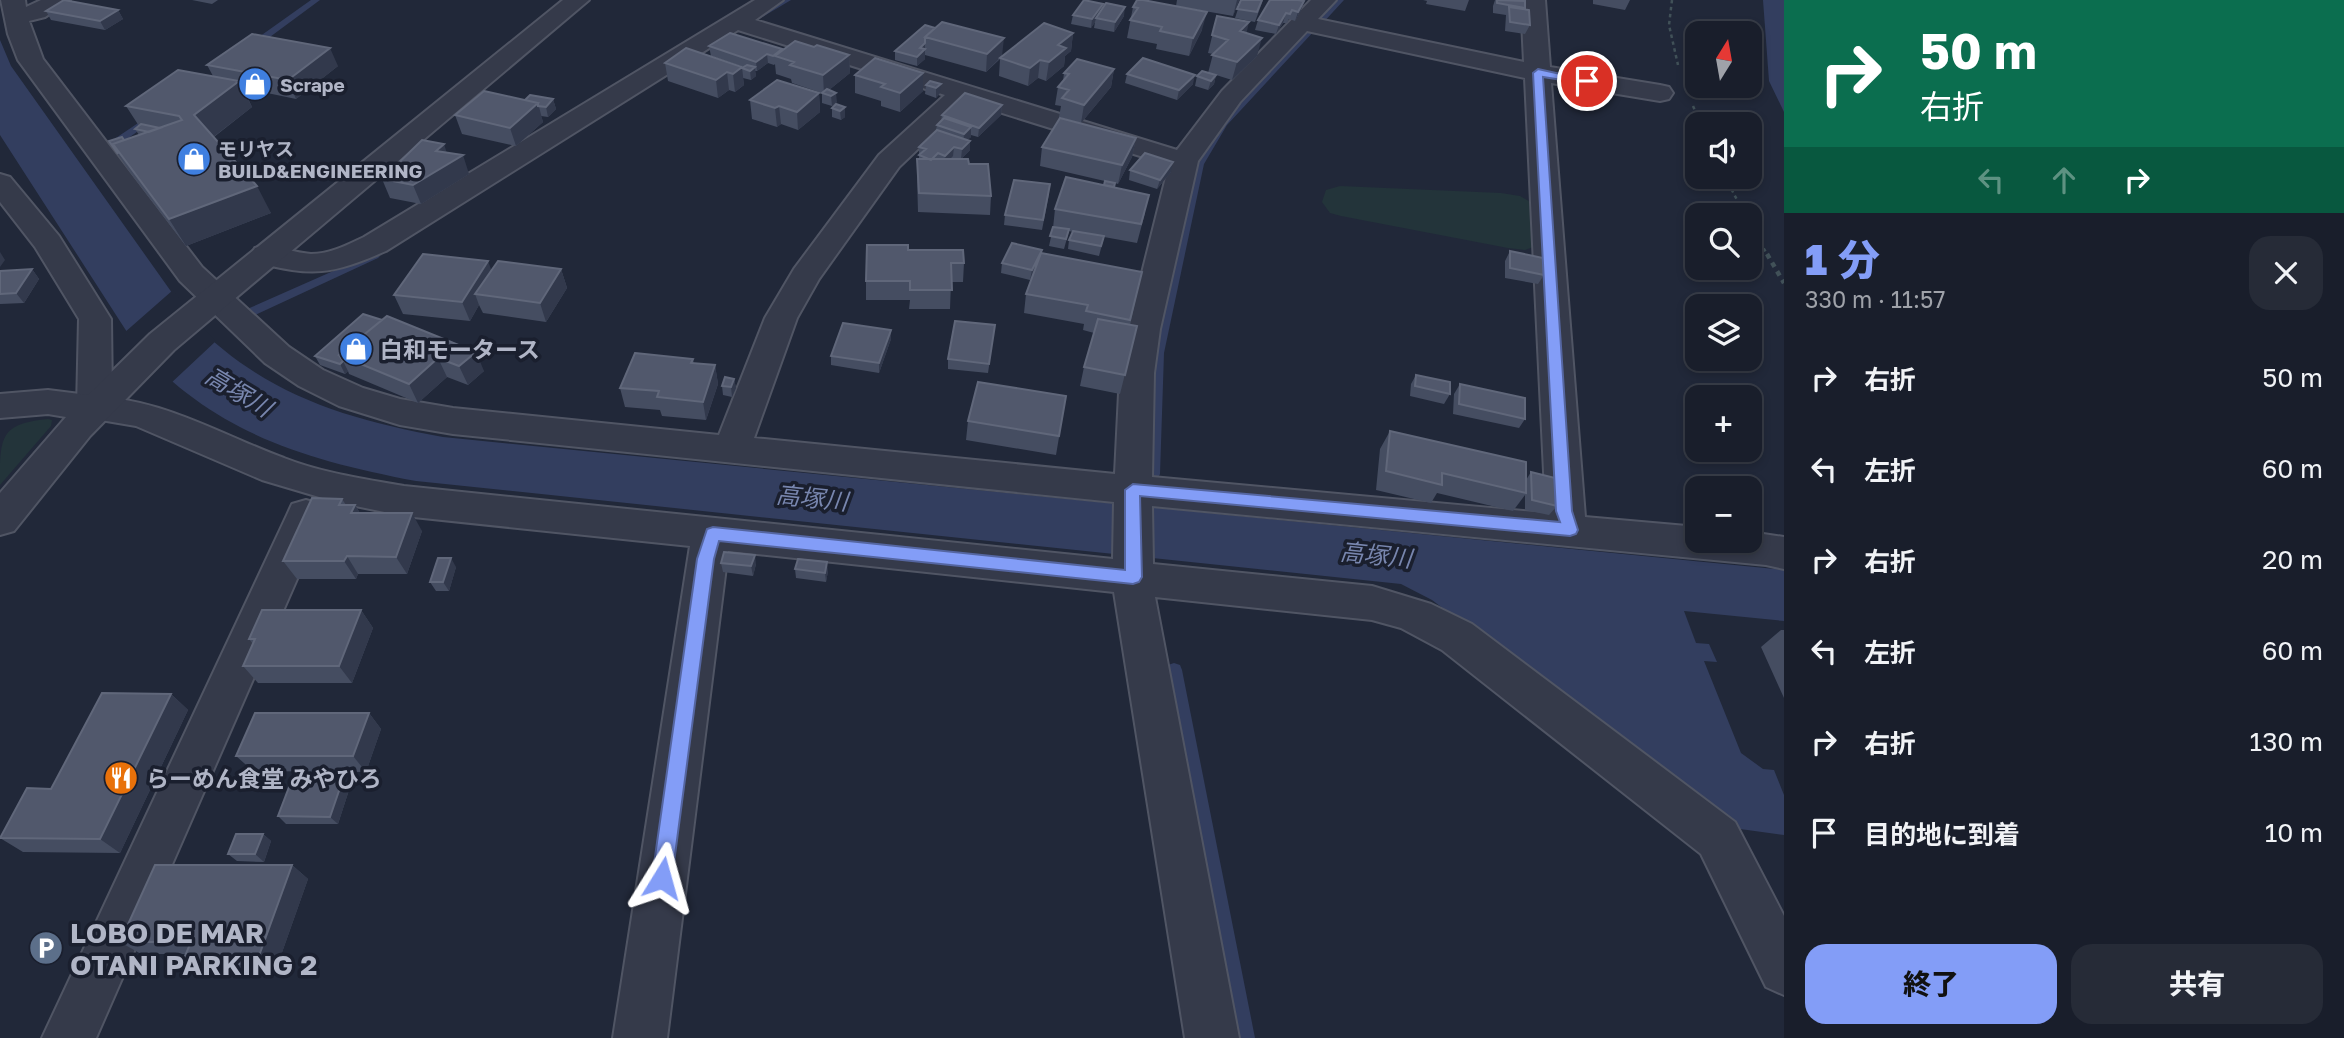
<!DOCTYPE html>
<html lang="ja">
<meta charset="utf-8">
<style>
body{margin:0;font-family:"Golos Text","Noto Sans JP",sans-serif;background:#262b37;color:#f1f3f6;height:100vh;display:flex;flex-direction:column;font-size:26px;white-space:nowrap}
*{box-sizing:border-box;margin:0}
p{font-size:23px;color:#9fa2a9}
.icon{flex:none;width:38px;height:38px;fill:none;stroke:currentColor;stroke-width:2;stroke-linecap:round;stroke-linejoin:round}
.map{position:relative;flex:1;overflow:hidden}
.sheet{display:flex;flex-direction:column;background:#191e2b;width:560px}
.sheet>*{flex:none}
.banner{background:#0b6e4f;color:#fff;overflow:hidden}
.needle{width:46px;rotate:11deg}
.buttons{position:absolute;left:1685px;top:21px;display:grid;gap:14px}
.buttons a{display:grid;place-items:center;width:77px;height:77px;border-radius:14px;background:#191e2b;box-shadow:0 4px 10px #0003,0 0 0 2px #373c47;font-size:35px}
.pin{position:absolute;display:grid;place-items:center;width:60px;height:60px;color:#fff;margin:-30px;border:4px solid #fff;border-radius:50%;box-shadow:0 2px 7px #0007}
.me{position:absolute;width:77px;margin:-38px;rotate:8deg;stroke-linejoin:round;filter:drop-shadow(0 0 5px #0008)}
.turn{display:flex;align-items:center;gap:24px;height:147px;padding:0 21px;font-size:32px}
.turn .icon{width:91px;height:91px;stroke-width:2.5}
.turn b{display:block;font-size:49px;line-height:60px}
.lanes{display:flex;align-items:center;height:66px;padding:0 21px;background:#0003;justify-content:center;gap:35px;direction:ltr}
.lanes .off{opacity:.35}
.round{display:grid;place-items:center;flex:none;width:74px;height:74px;border-radius:21px;background:#262b37}
.head{display:flex;align-items:center;justify-content:space-between;height:119px;padding:0 21px}
h1{font-size:42px;font-weight:800;line-height:52px;color:#839df7}
.primary-button{display:flex;gap:14px;margin-top:auto;padding:14px 21px}
.primary-button a{flex:1;height:80px;border-radius:21px;background:#839df7;color:#111;font-size:28px;font-weight:800;line-height:80px;text-align:center}
.primary-button a+a{background:#262b37;color:#f1f3f6}
ul{padding:0;list-style:none}
li{display:flex;align-items:center;gap:21px;height:91px;padding:0 21px}
li div{flex:1}
li b{display:block;font-size:26px}
li em{font-style:normal}
main{display:flex;flex:1;min-height:0}
.map>svg:first-child{display:block}
.green{fill:#23343a}
.water{fill:#333e5f}
.pier{fill:#212839}
.lines{fill:none;stroke-linecap:round;stroke-linejoin:round}
.stream{fill:#333e5f;fill-rule:evenodd}
.minor-casing{stroke:#505564;stroke-width:4}
.tertiary-casing{stroke:#505564;stroke-width:4}
.path-far1{stroke:#415158;stroke-width:2.5;stroke-dasharray:3.5 3.5;stroke-linecap:butt}
.path{stroke:#415158;stroke-width:4.5;stroke-dasharray:5 5;stroke-linecap:butt}
.minor{fill:#353a4a;fill-rule:evenodd}
.tertiary{fill:#353a4a;fill-rule:evenodd}
.wall{fill:#454d61}
.shaded-wall{fill:#32394c}
.building{fill:#51586c;stroke:#60677a;stroke-width:2}
.route{fill:#839df7;stroke:#5566a1;stroke-width:2}
.labels{text-anchor:middle;dominant-baseline:central;stroke-width:7;stroke-linejoin:round;paint-order:stroke}
.far-poi-label{font-size:19px;font-weight:bold;fill:#b0b5c6;stroke:#1a1f2e;text-anchor:start}
.poi-label{font-size:23px;font-weight:bold;fill:#b0b5c6;stroke:#1a1f2e;text-anchor:start}
.water-label{font-size:24px;font-style:italic;fill:#7886ae;stroke:#1a1f2e}
.near-poi-label{font-size:28px;font-weight:bold;fill:#b0b5c6;stroke:#1a1f2e;text-anchor:start}
</style>
<main>
<div class="map">
<svg width="1784" height="1038" viewBox="0 0 1784 1038">
<rect width="100%" height="100%" fill="#212839"/>
<path class="green" d="M1340,186L1501,193L1520,196L1532,203L1536,246L1525,250L1508,248L1341,216L1330,213L1322,202L1326,190Z
M48,419L52,420L51,426L0,485C0,436 0,424 48,419Z"/>
<path class="water" d="M1763,0H1784V112L1769,81Z
M0,40L11,66L192,321C263,394 345,419 443,437L1784,570V621L1684,611L1696,643L1709,644L1717,662L1704,661L1741,753L1763,769L1774,770L1784,795V835L1733,828L1432,600L1401,584L416,481C303,459 216,434 136,346L0,135Z"/>
<path class="pier" d="M173,290L194,319L216,341L169,385L134,348L124,333Z"/>
<g class="lines">
<path class="stream" d="M311,0H320L255,48H249V44Z
M781,0H791L759,19L752,17Z
M1335,0H1344L1321,25H1315V21Z
M1308,28L1315,30L1227,125L1204,164L1164,353L1160,474L1158,478H1148L1146,474L1152,353L1194,164L1220,122Z
M150,115L155,118L153,120L115,148H107V144Z
M374,253L380,256L378,258L253,316L249,317L243,313L245,310Z
M1174,663L1180,665L1182,670L1255,1038H1235L1166,670L1168,665Z"/>
<g class="minor-casing">
<path id="minor" d="M1,0H25L26,7L41,0H70L45,17L29,21L43,59L202,267L289,347L323,370L363,388L400,399L453,408L719,435L765,318L794,269L879,155L945,95L738,30L386,251C331,275 313,277 255,262L251,255L255,248C274,243 292,253 311,254C330,254 347,245 364,237L755,0H783L755,20L1177,150L1222,91L1311,0H1336L1318,19L1524,62L1521,0H1545L1550,67L1660,85L1669,87L1673,93L1669,99L1660,101L1551,83L1585,517L1698,527V541H1750V532L1784,537V569L1766,565L1152,506L1153,564L1372,586L1431,604L1472,624L1735,822L1784,916V995L1766,987L1701,854L1442,650L1401,628L1372,620L1155,597L1239,1038H1185L1114,592L728,551L667,1038H613L690,546L404,516L336,502L262,480L136,426L83,417L77,408L79,319L35,247L0,202V174L10,177L59,236L111,319L112,398C173,405 227,437 284,458C322,473 364,479 404,486L1113,559L1114,502L453,434L400,425L339,406L299,386L265,363L180,281L18,60L8,34ZM1307,31L1525,78L1546,513L1152,477L1154,373L1160,329L1198,161L1240,102ZM967,102L1169,165L1128,329L1120,373L1115,474L754,438L797,318L819,279L899,167Z
M306,500L320,504L325,515L96,1038H42L287,515L292,504Z"/>
</g>
<g class="tertiary-casing">
<path id="tertiary" d="M563,0H589L174,350L90,436L14,531L0,535V493L66,417L48,414L0,418V394L48,390L88,395L150,334Z"/>
</g>
<path class="path-far1" d="M1672,0L1669,25L1678,65
M1693,106L1701,124
M1725,177L1745,215
M1750,224L1768,256"/>
<path class="path" d="M1767,254L1784,283"/>
<use href="#minor" class="minor"/>
<use href="#tertiary" class="tertiary"/>
</g>
<path class="wall" d="M192,0H218L212,4Z
M1137,0L1202,30L1189,56L1156,49L1157,44L1127,38L1133,7Z
M1177,0H1239L1233,16L1176,6Z
M1241,0H1263L1255,22L1235,18Z
M1423,0H1469L1465,11L1426,4L1427,1Z
M1495,0H1517L1525,8L1524,9L1530,25L1525,34L1505,31L1506,15L1493,13V6Z
M1593,0H1630L1625,10L1593,4Z
M1304,1L1301,10L1295,21L1289,19L1287,23H1283L1276,34L1255,30L1258,20Z
M1102,9L1124,16L1114,32L1094,28L1095,22L1091,28L1071,24L1073,15Z
M118,10L123,19L105,30L51,20L46,11Z
M1217,16L1246,33L1257,56L1232,80L1216,75L1214,84L1208,90L1195,86L1197,76L1208,73L1213,54L1208,53Z
M925,25L1002,56L1073,33L1071,51L1065,56L1064,66L1046,81L1038,78L1028,86L999,76L1000,59L986,72L925,55V59L917,66L895,60V51Z
M709,46L782,49L814,47L849,55L850,73L829,90L837,102L832,106L822,103V93L792,83L791,79L776,74L775,64L774,65L768,63L757,71H755L756,76L751,80L743,78L744,85L735,92L729,90L718,98L668,81L665,63L742,68L744,67L711,56Z
M207,65L338,66L296,99L243,88L252,107L214,137L271,213L186,246L129,171L109,141L124,140L139,135L135,129L139,126L126,106L213,76Z
M1114,69L1111,87L1081,123L1059,117L1061,106L1055,105L1058,87L1063,81L1064,73Z
M1127,74L1193,84L1177,100L1125,83Z
M855,75L923,91L900,112L881,106V101L855,93Z
M930,81L940,93L936,98L925,94L926,85Z
M819,93L820,112L798,130L781,124L777,127L752,119L750,100Z
M553,99L556,109L548,117L541,116L543,122L516,146L462,134L455,115L525,100Z
M836,104L845,117L841,120L832,117V108Z
M1002,105L1001,115L978,137L971,135V137L967,140L970,150L961,159L969,164L991,196L990,215L918,212L917,178V159H919V147L936,130L937,125L941,121L942,115Z
M1136,138L1132,157L1118,184L1115,183L1114,187L1145,213L1137,243L1104,237L1099,256L1068,249L1069,240L1073,232L1069,231L1064,249L1049,246L1053,228L1055,209L1109,182L1040,166L1042,147Z
M447,153L469,174L421,204L390,198L382,179Z
M1130,170L1171,172L1157,189L1129,180Z
M1049,194L1042,230L1004,225L1005,215Z
M908,250L964,263L963,282H951L950,309H909L910,300H866V281Z
M1042,250V254L1142,272L1130,325L1137,326L1120,394L1080,386L1084,367L1094,333L1083,330L1084,324L1024,313L1026,294L1033,276L1030,280L1001,273L1002,263Z
M1510,251L1544,275L1538,284L1505,278V261Z
M32,269L39,279L24,303L0,304V271Z
M561,269L567,288L546,322L483,313L479,305L470,321L403,314L394,295L491,271Z
M363,314L484,371L468,385L447,377L418,403L349,374L348,371L345,374L320,365L315,356Z
M995,325L988,373L948,369V359Z
M891,339L879,373L831,365V356Z
M693,359L694,364L715,365L718,384L706,420L662,416L660,410L625,407L620,388Z
M1416,375L1450,394L1444,404L1410,396L1411,384Z
M734,379L736,388L732,397L723,395L722,386Z
M1460,384L1525,419L1519,428L1453,414L1454,394Z
M1066,396L1056,455L966,440L968,421Z
M1390,431L1526,480L1531,472L1557,506L1549,515L1525,510V495L1513,511L1437,493L1431,503L1376,490L1380,449Z
M342,499L346,505H355L360,513L422,531L407,574H358L356,579H297L283,561Z
M721,563L756,564L753,576L723,572Z
M456,567L449,591H436L430,582Z
M795,569L828,571L826,582L796,578Z
M361,610L373,628L352,683H258L243,666L253,644L249,639Z
M1781,630H1784V698L1761,647Z
M171,694L188,710L120,853L23,852L0,838L51,789Z
M369,713L381,729L366,772L253,771L236,756Z
M349,790L338,824H286L278,816Z
M263,834L271,841L264,862L237,861L228,854Z
M292,865L308,879L274,975H202L182,963L186,954H141L120,942Z"/>
<path class="shaded-wall" d="M1237,0H1239L1233,16Z
M1304,1L1301,10L1295,21L1298,12Z
M1103,4L1102,13L1096,18L1095,22L1091,28L1092,19Z
M1125,7L1124,16L1114,32L1115,22Z
M118,10L123,19L105,30L100,21Z
M1207,12L1202,30L1189,56L1193,38Z
M1286,13L1283,23L1276,34L1279,25Z
M1249,22L1245,40L1240,31Z
M1073,33L1071,51L1065,56L1064,66L1046,81L1049,62L1058,45Z
M1004,38L1002,56L986,72L987,54Z
M1262,38L1257,56L1232,80L1237,62Z
M925,43V59L917,66V57L920,48Z
M330,48L338,66L296,99L288,80Z
M767,54L768,63L757,71L756,62Z
M849,55L850,73L824,94L823,75Z
M1040,60L1038,78L1028,86L1030,68Z
M742,67L744,85L735,92L733,74Z
M755,67L756,76L751,80L750,71Z
M1114,69L1111,87L1081,123L1084,105Z
M727,72L729,90L718,98L716,80Z
M923,73V91L900,112V93Z
M1195,75L1193,84L1177,100L1179,90Z
M1216,75L1214,84L1208,90L1211,81Z
M239,81L252,107L208,141L194,115Z
M941,84L940,93L936,98V88Z
M819,93L820,112L798,130L797,112Z
M836,93L837,102L832,106L831,96Z
M553,99L556,109L548,117L546,107Z
M538,103L543,122L516,146L510,128Z
M1002,105L1001,115L978,137L979,128Z
M779,106L781,124L777,127L775,108Z
M845,107V117L841,120L840,111Z
M971,127V137L963,144L964,134Z
M1136,138L1132,157L1118,184L1122,165Z
M970,141V150L961,159L962,149Z
M444,144L450,163L463,155L469,174L421,204L413,185L436,151Z
M954,147L953,156L944,165L945,156Z
M1173,162L1171,172L1157,189L1160,180Z
M257,186L271,213L186,246L169,219Z
M1042,250L1041,260L1030,280L1032,270Z
M0,252L5,260L0,267Z
M488,261L495,280L475,294L479,305L470,321L462,302Z
M32,269L39,279L24,303L16,293Z
M561,269L567,288L546,322L540,303Z
M891,330V339L879,373V363Z
M476,352L484,371L468,385L459,366Z
M438,358L447,377L418,403L409,384Z
M343,361L348,371L345,374L340,364Z
M715,365L718,384L706,420L703,402Z
M734,379L736,388L732,397L731,387Z
M355,505L366,523L351,513Z
M412,513L422,531L407,574L396,557Z
M755,555L756,564L753,576L751,566Z
M347,556L358,574L356,579L344,561Z
M451,558L456,567L449,591L443,582Z
M827,562L828,571L826,582L825,573Z
M361,610L373,628L352,683L339,666Z
M171,694L188,710L120,853L100,839Z
M369,713L381,729L366,772L353,756Z
M342,782L349,790L338,824L330,817Z
M263,834L271,841L264,862L255,854Z
M292,865L308,879L274,975L256,964Z"/>
<path class="building" d="M64,0L118,10L100,21L46,11Z
M1084,0L1103,4L1092,19L1073,15Z
M1137,0H1143L1207,12L1193,38L1160,31L1162,27L1130,20L1138,8L1133,7Z
M1241,0H1262L1257,12L1237,9Z
M1270,0H1298L1304,1L1298,12L1292,10L1290,14L1286,13L1279,25L1258,20Z
M1497,0L1525,1V8L1497,3Z
M1106,3L1125,7L1115,22L1096,18Z
M1509,7L1529,10L1530,25L1510,22Z
M1217,16L1249,22L1240,31L1262,38L1237,62L1212,55L1228,40L1212,35Z
M942,22L1004,38L987,54L925,37Z
M1044,23L1073,33L1058,45L1066,48L1049,62L1040,60L1030,68L1000,58Z
M925,25L935,28L925,37V43L920,48L925,49L917,57L895,51Z
M730,33L782,49L773,56L767,54L756,62L709,46Z
M252,34L330,48L288,80L207,65Z
M795,41L814,47L817,45L849,55L823,75L790,65L794,62L775,56Z
M686,48L742,67L733,74L727,72L716,80L665,63Z
M875,58L923,73L900,93L881,87L885,84L855,75Z
M1143,58L1195,75L1179,90L1127,74Z
M1077,59L1114,69L1084,105L1062,98L1069,90L1058,87L1069,74L1064,73Z
M747,65L755,67L750,71L742,68Z
M178,70L239,81L194,115L257,186L169,219L113,144L182,120L179,116L126,106Z
M1202,71L1216,75L1211,81L1197,76Z
M777,80L819,93L797,112L779,106L775,108L750,100Z
M930,81L941,84L936,88L926,85Z
M827,89L836,93L831,96L822,93Z
M484,91L538,103L510,128L455,115Z
M965,93L1002,105L979,128L942,115Z
M530,95L553,99L546,107L538,106V103L525,100Z
M836,104L845,107L840,111L832,108Z
M944,118L971,127L964,134L937,125Z
M1060,118L1136,138L1122,165L1042,147Z
M141,124L160,128L149,132L135,129Z
M937,130L970,141L962,149L954,147L945,156L938,153L931,160L919,155L926,149L919,147Z
M122,137L124,140L113,144L118,154L109,141Z
M422,140L444,144L436,151L463,155L413,185L382,179Z
M1145,153L1173,162L1160,180L1130,170Z
M917,159H968L969,164H988L991,196L919,193Z
M1066,177L1149,195L1141,224L1055,209Z
M1014,180L1050,184L1043,220L1005,215Z
M1105,181L1115,183L1114,187L1104,185Z
M1053,227L1069,229L1066,239L1050,236Z
M1073,231L1104,236L1101,246L1069,240Z
M1012,243L1042,250L1032,270L1002,263Z
M867,245H908V250H963L964,263H951L952,290H910V281H866Z
M1510,251L1543,258L1544,275L1510,268Z
M1041,253L1142,272L1130,320L1086,311L1088,305L1026,294Z
M423,254L488,261L462,302L394,295Z
M498,261L561,269L540,303L475,294Z
M32,269L16,293L0,294V271Z
M363,314L382,320L339,355L343,361L340,364L315,356Z
M387,316L476,352L459,366L438,358L409,384L339,355Z
M1098,319L1137,326L1125,375L1084,367Z
M955,321L995,325L989,364L948,359Z
M843,323L891,330L879,363L831,356Z
M635,353L693,359L691,363L715,365L703,402L657,397L659,391L620,388Z
M1416,375L1450,382V394L1415,386Z
M725,377L734,379L731,387L722,386Z
M978,382L1066,396L1059,436L968,421Z
M1460,384L1525,398V419L1459,404Z
M1390,431L1526,462V493L1442,473V485L1386,471Z
M1531,472L1555,478L1557,506L1532,500Z
M312,498L342,499L339,505H355L351,513H412L396,557L347,556L344,561H283Z
M724,552L755,555L751,566L721,563Z
M438,558H451L443,582H430Z
M798,559L827,562L825,573L795,569Z
M262,610H361L339,666H243L255,639H249Z
M102,693L171,694L100,839L0,838L27,788L51,789Z
M255,713H369L353,756H236Z
M291,782H342L330,817L278,816Z
M236,834H263L255,854H228Z
M155,865H292L256,964L182,963L191,942H120Z"/>
<path class="route" d="M1538,69L1592,81L1587,84L1543,77L1572,511L1578,530L1576,534L1570,536L1140,496L1142,577L1139,582L1133,584L719,541L714,559L672,878L669,885L662,888L655,885L652,878L697,559L707,529L713,527L1125,570V490L1133,484L1560,522L1556,511L1533,73Z"/>
<defs>
<g id="shop-disc" transform="scale(1.75)"><circle r="9.5" fill="#3f7fe0" stroke="#1a1f2e"/><path d="M-5-2.5h2.3a2.7 3.5 0 0 1 5.4 0H5L5.5 6h-11ZM-1.5-2.5h3a1.5 2.3 0 0 0-3 0Z" fill="#fff"/></g>
<g id="restaurant-disc" transform="scale(1.75)"><circle r="9.5" fill="#e8710a" stroke="#1a1f2e"/><path d="M-5-6h1v4h1v-4h1v4h1v-4h1v5L-1.5 .5V6h-2V.5L-5-1ZM5-6V6H3V1.5H1.5Q1.5-4 5-6Z" fill="#fff"/></g>
<g id="parking-disc" transform="scale(1.75)"><circle r="9.5" fill="#5c6f8a" stroke="#1a1f2e"/><path d="M-3.5-5.5H1a3.5 3.5 0 0 1 0 7H-1V5.5H-3.5ZM-1-3.4V-.6H.8a1.4 1.4 0 0 0 0-2.8Z" fill="#fff"/></g>
</defs>
<g fill-rule="evenodd">
<use href="#shop-disc" x="255" y="84"/>
<use href="#shop-disc" x="194" y="159"/>
<use href="#shop-disc" x="356" y="349"/>
<use href="#restaurant-disc" x="121" y="778"/>
<use href="#parking-disc" x="46" y="948"/>
</g>
<g class="labels">
<g class="far-poi-label">
<text x="280" y="84">Scrape</text>
<text x="218" y="148">モリヤス<tspan x="218" dy="22">BUILD&amp;ENGINEERING</tspan></text>
</g>
<g class="poi-label">
<text x="380" y="349">白和モータース</text>
<text x="146" y="778">らーめん食堂 みやひろ</text>
</g>
<g class="water-label">
<text transform="translate(239 391) rotate(31)">高塚川</text>
<text transform="translate(812 497) rotate(6)">高塚川</text>
<text transform="translate(1376 554) rotate(6)">高塚川</text>
</g>
<g class="near-poi-label">
<text x="70" y="932">LOBO DE MAR<tspan x="70" dy="32">OTANI PARKING 2</tspan></text>
</g>
</g>
</svg>
<div class="buttons">
<a><svg class="needle" viewBox="-14 -14 28 28"><path d="M0-13l5 13h-10z" fill="#e53935"/><path d="M0 13l5-13h-10z" fill="#9fa2a9"/></svg></a>
<a><svg class="icon" aria-label="sound" viewBox="0 0 24 24"><path d="M4 9h4l5-4v14l-5-4H4zM17 9q2 3 0 6"/></svg></a>
<a><svg class="icon" aria-label="search" viewBox="0 0 24 24"><circle cx="10" cy="10" r="6"/><path d="M15 15l6 6"/></svg></a>
<a><svg class="icon" aria-label="layers" viewBox="0 0 24 24"><path d="M12 4l9 5-9 5-9-5zM3 14l9 5 9-5"/></svg></a>
<a>+</a>
<a>−</a>
</div>
<div class="pin" style="left:1587px;top:81px;background:#d93025"><svg class="icon" aria-label="arrive" viewBox="0 0 24 24"><path d="M6 21V4h12l-3 4 3 4H6"/></svg></div>
<svg class="me" style="left:662px;top:878px" viewBox="-20 -20 40 40"><path d="M0-17L14 15 0 8-14 15z" fill="#839df7" stroke="#fff" stroke-width="4"/></svg>
</div>
<section class="sheet">
<div class="banner">
<div class="turn"><svg class="icon" aria-label="right" viewBox="0 0 24 24"><path d="M7 20v-9h11M14 6l5 5-5 5"/></svg><div><b>50 m</b>右折</div></div>
<div class="lanes"><svg class="icon off" aria-label="left" viewBox="0 0 24 24"><path d="M17 20v-9H6M10 6l-5 5 5 5"/></svg><svg class="icon off" aria-label="ahead" viewBox="0 0 24 24"><path d="M12 20V5M6 11l6-6 6 6"/></svg><svg class="icon" aria-label="right" viewBox="0 0 24 24"><path d="M7 20v-9h11M14 6l5 5-5 5"/></svg></div>
</div>
<div class="head"><div><h1>1 分</h1><p>330 m · 11:57</p></div><a class="round"><svg class="icon" aria-label="close" viewBox="0 0 24 24"><path d="M6 6l12 12M18 6L6 18"/></svg></a></div>
<ul>
<li><svg class="icon" aria-label="right" viewBox="0 0 24 24"><path d="M7 20v-9h11M14 6l5 5-5 5"/></svg><div><b>右折</b></div><em>50 m</em></li>
<li><svg class="icon" aria-label="left" viewBox="0 0 24 24"><path d="M17 20v-9H6M10 6l-5 5 5 5"/></svg><div><b>左折</b></div><em>60 m</em></li>
<li><svg class="icon" aria-label="right" viewBox="0 0 24 24"><path d="M7 20v-9h11M14 6l5 5-5 5"/></svg><div><b>右折</b></div><em>20 m</em></li>
<li><svg class="icon" aria-label="left" viewBox="0 0 24 24"><path d="M17 20v-9H6M10 6l-5 5 5 5"/></svg><div><b>左折</b></div><em>60 m</em></li>
<li><svg class="icon" aria-label="right" viewBox="0 0 24 24"><path d="M7 20v-9h11M14 6l5 5-5 5"/></svg><div><b>右折</b></div><em>130 m</em></li>
<li><svg class="icon" aria-label="arrive" viewBox="0 0 24 24"><path d="M6 21V4h12l-3 4 3 4H6"/></svg><div><b>目的地に到着</b></div><em>10 m</em></li>
</ul>
<div class="primary-button"><a>終了</a><a>共有</a></div>
</section>
</main>
